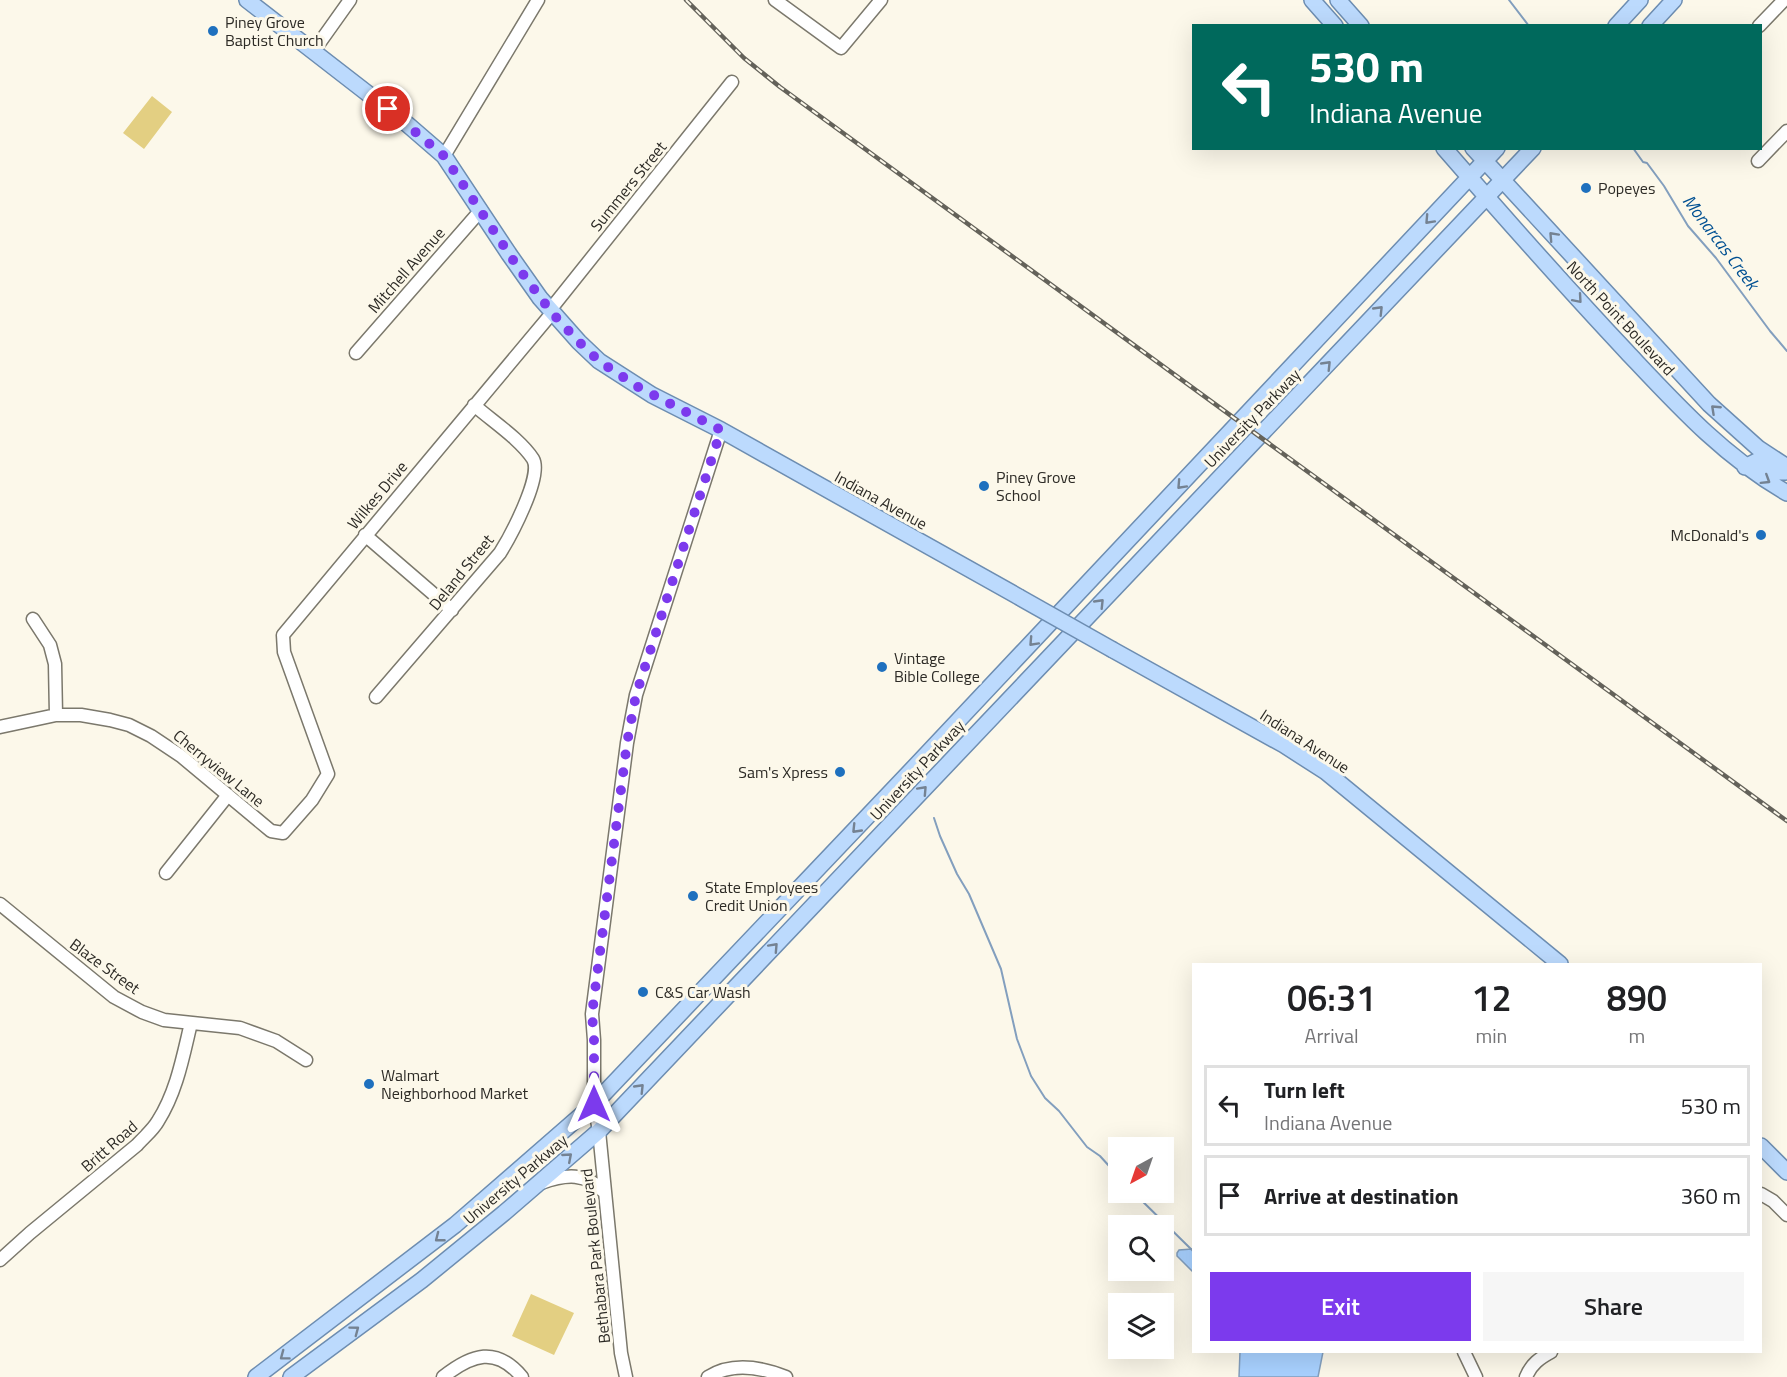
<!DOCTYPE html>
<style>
body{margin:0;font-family:"Titillium Web",sans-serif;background:#f6f6f6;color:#202124;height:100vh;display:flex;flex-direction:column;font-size:22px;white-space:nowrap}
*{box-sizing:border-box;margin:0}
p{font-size:20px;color:#757577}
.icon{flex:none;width:33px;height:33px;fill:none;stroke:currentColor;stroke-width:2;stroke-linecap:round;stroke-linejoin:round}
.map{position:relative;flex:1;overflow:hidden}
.sheet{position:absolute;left:1192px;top:963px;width:570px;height:390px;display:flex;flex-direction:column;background:#fff;border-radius:0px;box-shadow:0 6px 24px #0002}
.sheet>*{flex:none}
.top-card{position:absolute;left:1192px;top:24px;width:570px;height:126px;border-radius:0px;box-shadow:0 6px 24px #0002;background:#00695c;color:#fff;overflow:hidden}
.needle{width:39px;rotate:220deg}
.tools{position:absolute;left:1108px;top:1137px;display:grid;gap:12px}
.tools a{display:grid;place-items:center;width:66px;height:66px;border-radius:0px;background:#fff;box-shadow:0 6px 24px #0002;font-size:30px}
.pin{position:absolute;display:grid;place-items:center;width:51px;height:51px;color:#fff;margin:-26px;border:3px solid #fff;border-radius:50%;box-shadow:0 2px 6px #0007}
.me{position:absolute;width:66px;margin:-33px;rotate:0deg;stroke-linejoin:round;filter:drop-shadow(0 0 4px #0008)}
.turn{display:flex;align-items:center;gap:21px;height:126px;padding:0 18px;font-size:27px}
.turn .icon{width:78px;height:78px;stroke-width:2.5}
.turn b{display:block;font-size:42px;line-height:51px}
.eta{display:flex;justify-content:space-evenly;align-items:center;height:102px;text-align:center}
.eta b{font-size:36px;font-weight:600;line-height:42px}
.primary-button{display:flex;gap:12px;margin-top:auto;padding:12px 18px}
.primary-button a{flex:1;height:69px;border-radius:0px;background:#7c3aed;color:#fff;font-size:24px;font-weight:600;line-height:69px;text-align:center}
.primary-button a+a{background:#f6f6f6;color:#202124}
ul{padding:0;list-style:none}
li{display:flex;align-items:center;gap:18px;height:81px;margin:0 12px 9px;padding:0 6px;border:3px solid #e0e0e0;border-radius:0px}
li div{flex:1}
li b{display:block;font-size:22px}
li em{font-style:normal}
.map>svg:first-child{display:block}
.green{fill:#e3cf82}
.water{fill:#a8d1ff;stroke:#839fbe;stroke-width:1.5}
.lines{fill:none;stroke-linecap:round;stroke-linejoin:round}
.stream{stroke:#839fbe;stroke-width:2}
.minor-casing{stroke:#7b786c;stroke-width:15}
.major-casing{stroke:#6d8db1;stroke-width:18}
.minor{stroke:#fff;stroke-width:12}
.major{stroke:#bcdafd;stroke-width:15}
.rail-casing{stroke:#64625a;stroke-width:4.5}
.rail{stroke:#fcf8ea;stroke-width:2;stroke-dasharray:7;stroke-linecap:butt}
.major-bridge-casing{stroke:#6d8db1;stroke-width:18;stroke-linecap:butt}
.major-bridge{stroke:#bcdafd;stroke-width:15}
.oneway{stroke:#748292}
.route{stroke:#7c3aed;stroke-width:10;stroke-dasharray:0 18}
.poi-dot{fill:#1e70be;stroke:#fcf8ea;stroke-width:2}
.labels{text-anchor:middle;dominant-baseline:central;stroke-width:6;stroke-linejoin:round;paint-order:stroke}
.poi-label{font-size:16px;fill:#2d2b26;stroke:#fcf8ea;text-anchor:start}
.street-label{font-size:16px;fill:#2d2b26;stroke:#fcf8ea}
.water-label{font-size:18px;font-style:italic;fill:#005092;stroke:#fcf8ea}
</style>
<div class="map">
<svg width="1787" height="1377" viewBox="0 0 1787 1377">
<rect width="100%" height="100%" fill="#fcf8ea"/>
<path class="green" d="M152,96L172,112L144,149L123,133Z
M531,1294L574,1313L554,1355L512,1336Z"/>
<path class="water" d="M1192,1249L1194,1250V1273L1177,1256V1253L1179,1250Z
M1240,1352H1323L1318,1377H1239Z"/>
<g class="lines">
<path class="stream" d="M1509,0L1529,26
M1633,148L1643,162L1647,163L1664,186L1688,226L1716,258L1770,331L1787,351
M934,818L940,836L957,874L969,894L1001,969L1017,1039L1031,1076L1045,1098L1059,1111L1087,1147L1100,1156L1119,1177
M1133,1192L1194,1252"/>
<g class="minor-casing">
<path id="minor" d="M775,0L841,48L881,0
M1759,26L1784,0
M313,52L350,0
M444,156L538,0
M1758,161L1787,131
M550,310L732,82
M356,353L481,210
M365,535L452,610
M33,619L50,645L55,664L56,715
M376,697L500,553C510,537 543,476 533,459C520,439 492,421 474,405
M0,727L56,715H81L110,720L129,725L151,736L181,756L271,831L283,833L312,800L328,774L284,652L283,635L552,313
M166,873L228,795
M0,904L114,997L142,1012L164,1020L240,1028L276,1041L306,1060
M541,1183C566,1174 586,1172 605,1193
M1761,1194L1773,1201L1787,1215
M0,1260L30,1233L137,1145C144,1137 153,1130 158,1121C177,1091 183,1056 191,1023
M1464,1352L1476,1377
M443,1377C472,1354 496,1346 522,1377
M626,1377L621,1353L599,1131L594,1104V1040L592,1014L627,743L636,695L721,430
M708,1377C732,1362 761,1367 786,1377
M1526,1377C1531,1364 1540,1358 1551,1352"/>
</g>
<g class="major-casing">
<path id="major" d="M247,0L407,124L444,156L509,254L540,298L579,342L599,361L652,395L721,430L1019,597
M1312,0L1335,26
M1338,0L1361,26
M1616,26L1640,0
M1650,26L1674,0
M1444,148C1504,217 1565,286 1627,352C1677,405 1723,456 1787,493
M1473,148L1709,404L1758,448L1787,467
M1745,467L1757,461L1776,472H1785
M1113,650L1284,745L1326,772L1560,964
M1761,1146L1787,1172
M256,1377L455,1225L594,1104L922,759L1497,148
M291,1377L422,1280L504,1213L599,1131L1533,148"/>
</g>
<use href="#minor" class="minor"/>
<use href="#major" class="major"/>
<g class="rail-casing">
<path id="rail" d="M686,0L744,58L780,87L1787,821"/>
</g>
<use href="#rail" class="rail"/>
<g class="major-bridge-casing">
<path id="major-bridge" d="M1019,597L1113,650"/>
</g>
<use href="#major-bridge" class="major-bridge"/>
</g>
<defs><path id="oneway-chevron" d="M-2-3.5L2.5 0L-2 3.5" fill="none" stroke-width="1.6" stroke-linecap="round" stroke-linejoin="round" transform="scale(1.5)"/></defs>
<g class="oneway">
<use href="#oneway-chevron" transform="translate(1429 220) rotate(133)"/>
<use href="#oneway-chevron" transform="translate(1553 236) rotate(-133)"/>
<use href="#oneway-chevron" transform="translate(1578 299) rotate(49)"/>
<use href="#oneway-chevron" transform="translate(1379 310) rotate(-46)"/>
<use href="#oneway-chevron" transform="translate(1327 365) rotate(-46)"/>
<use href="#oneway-chevron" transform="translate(1715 409) rotate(-137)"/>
<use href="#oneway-chevron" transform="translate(1766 480) rotate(32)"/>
<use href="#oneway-chevron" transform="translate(1181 485) rotate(133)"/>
<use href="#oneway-chevron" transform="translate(1100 603) rotate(-46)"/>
<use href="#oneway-chevron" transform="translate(1033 642) rotate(133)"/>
<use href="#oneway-chevron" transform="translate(923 790) rotate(-47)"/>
<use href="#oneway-chevron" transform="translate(856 829) rotate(134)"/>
<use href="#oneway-chevron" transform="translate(774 947) rotate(-47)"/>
<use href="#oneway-chevron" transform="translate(640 1088) rotate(-46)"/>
<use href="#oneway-chevron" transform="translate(568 1157) rotate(-41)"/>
<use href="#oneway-chevron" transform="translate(439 1238) rotate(142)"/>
<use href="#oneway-chevron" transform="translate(355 1330) rotate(-37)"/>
<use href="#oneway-chevron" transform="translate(284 1356) rotate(143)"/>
</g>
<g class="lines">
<path class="route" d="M388,109L444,156L519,269L552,313L579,342L599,361L638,387L721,430L636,695L627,743L592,1014L594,1040V1104"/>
</g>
<g class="poi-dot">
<circle cx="213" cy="31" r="6"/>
<circle cx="1586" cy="188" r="6"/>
<circle cx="984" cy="486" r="6"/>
<circle cx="1761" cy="535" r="6"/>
<circle cx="882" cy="667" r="6"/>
<circle cx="840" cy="772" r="6"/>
<circle cx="693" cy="896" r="6"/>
<circle cx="643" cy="992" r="6"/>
<circle cx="369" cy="1084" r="6"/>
</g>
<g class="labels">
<g class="poi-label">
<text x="225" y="22">Piney Grove<tspan x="225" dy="18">Baptist Church</tspan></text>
<text x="1598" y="188">Popeyes</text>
<text x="996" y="477">Piney Grove<tspan x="996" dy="18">School</tspan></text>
<text x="1749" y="535" text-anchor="end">McDonald's</text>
<text x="894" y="658">Vintage<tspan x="894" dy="18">Bible College</tspan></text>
<text x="828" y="772" text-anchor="end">Sam's Xpress</text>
<text x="705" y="887">State Employees<tspan x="705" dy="18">Credit Union</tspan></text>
<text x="655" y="992">C&amp;S Car Wash</text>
<text x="381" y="1075">Walmart<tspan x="381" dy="18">Neighborhood Market</tspan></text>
</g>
<g class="street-label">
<text transform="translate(628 186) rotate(-51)">Summers Street</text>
<text transform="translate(406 270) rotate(-49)">Mitchell Avenue</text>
<text transform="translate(1621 318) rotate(47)">North Point Boulevard</text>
<text transform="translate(1252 418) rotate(-46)">University Parkway</text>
<text transform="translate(377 495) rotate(-50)">Wilkes Drive</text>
<text transform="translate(881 500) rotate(29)">Indiana Avenue</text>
<text transform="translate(461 572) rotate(-51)">Deland Street</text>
<text transform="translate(1305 741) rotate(33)">Indiana Avenue</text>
<text transform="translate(219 768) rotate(39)">Cherryview Lane</text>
<text transform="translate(917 770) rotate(-47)">University Parkway</text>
<text transform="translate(105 966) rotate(36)">Blaze Street</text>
<text transform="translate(109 1146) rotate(-41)">Britt Road</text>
<text transform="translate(515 1179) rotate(-40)">University Parkway</text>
<text transform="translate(595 1256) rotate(-96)">Bethabara Park Boulevard</text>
</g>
<g class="water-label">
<text transform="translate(1721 242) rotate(53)">Monarcas Creek</text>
</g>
</g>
</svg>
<div class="tools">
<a><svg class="needle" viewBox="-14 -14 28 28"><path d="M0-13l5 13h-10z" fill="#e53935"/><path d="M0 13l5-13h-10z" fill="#757577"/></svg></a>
<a><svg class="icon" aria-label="search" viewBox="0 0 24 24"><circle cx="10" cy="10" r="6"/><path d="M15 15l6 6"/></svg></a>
<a><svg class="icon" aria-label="layers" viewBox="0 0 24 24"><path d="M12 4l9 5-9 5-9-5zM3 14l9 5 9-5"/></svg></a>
</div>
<div class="pin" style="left:388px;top:109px;background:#d93025"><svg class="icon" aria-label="arrive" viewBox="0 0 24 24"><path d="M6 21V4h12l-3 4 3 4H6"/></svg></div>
<svg class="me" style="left:594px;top:1104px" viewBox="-20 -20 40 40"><path d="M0-17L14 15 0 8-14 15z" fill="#7c3aed" stroke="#fff" stroke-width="4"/></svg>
<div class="top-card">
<div class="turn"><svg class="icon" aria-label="left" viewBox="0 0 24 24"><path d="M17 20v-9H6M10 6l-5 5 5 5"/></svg><div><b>530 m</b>Indiana Avenue</div></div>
</div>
<section class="sheet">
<div class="eta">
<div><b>06:31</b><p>Arrival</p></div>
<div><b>12</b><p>min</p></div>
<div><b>890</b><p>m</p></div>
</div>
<ul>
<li><svg class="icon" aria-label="left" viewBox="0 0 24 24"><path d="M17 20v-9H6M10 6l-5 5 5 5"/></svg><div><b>Turn left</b><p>Indiana Avenue</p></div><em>530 m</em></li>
<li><svg class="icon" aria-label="arrive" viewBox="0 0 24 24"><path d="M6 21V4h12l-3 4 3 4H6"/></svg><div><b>Arrive at destination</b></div><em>360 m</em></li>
</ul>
<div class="primary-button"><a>Exit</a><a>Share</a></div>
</section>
</div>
